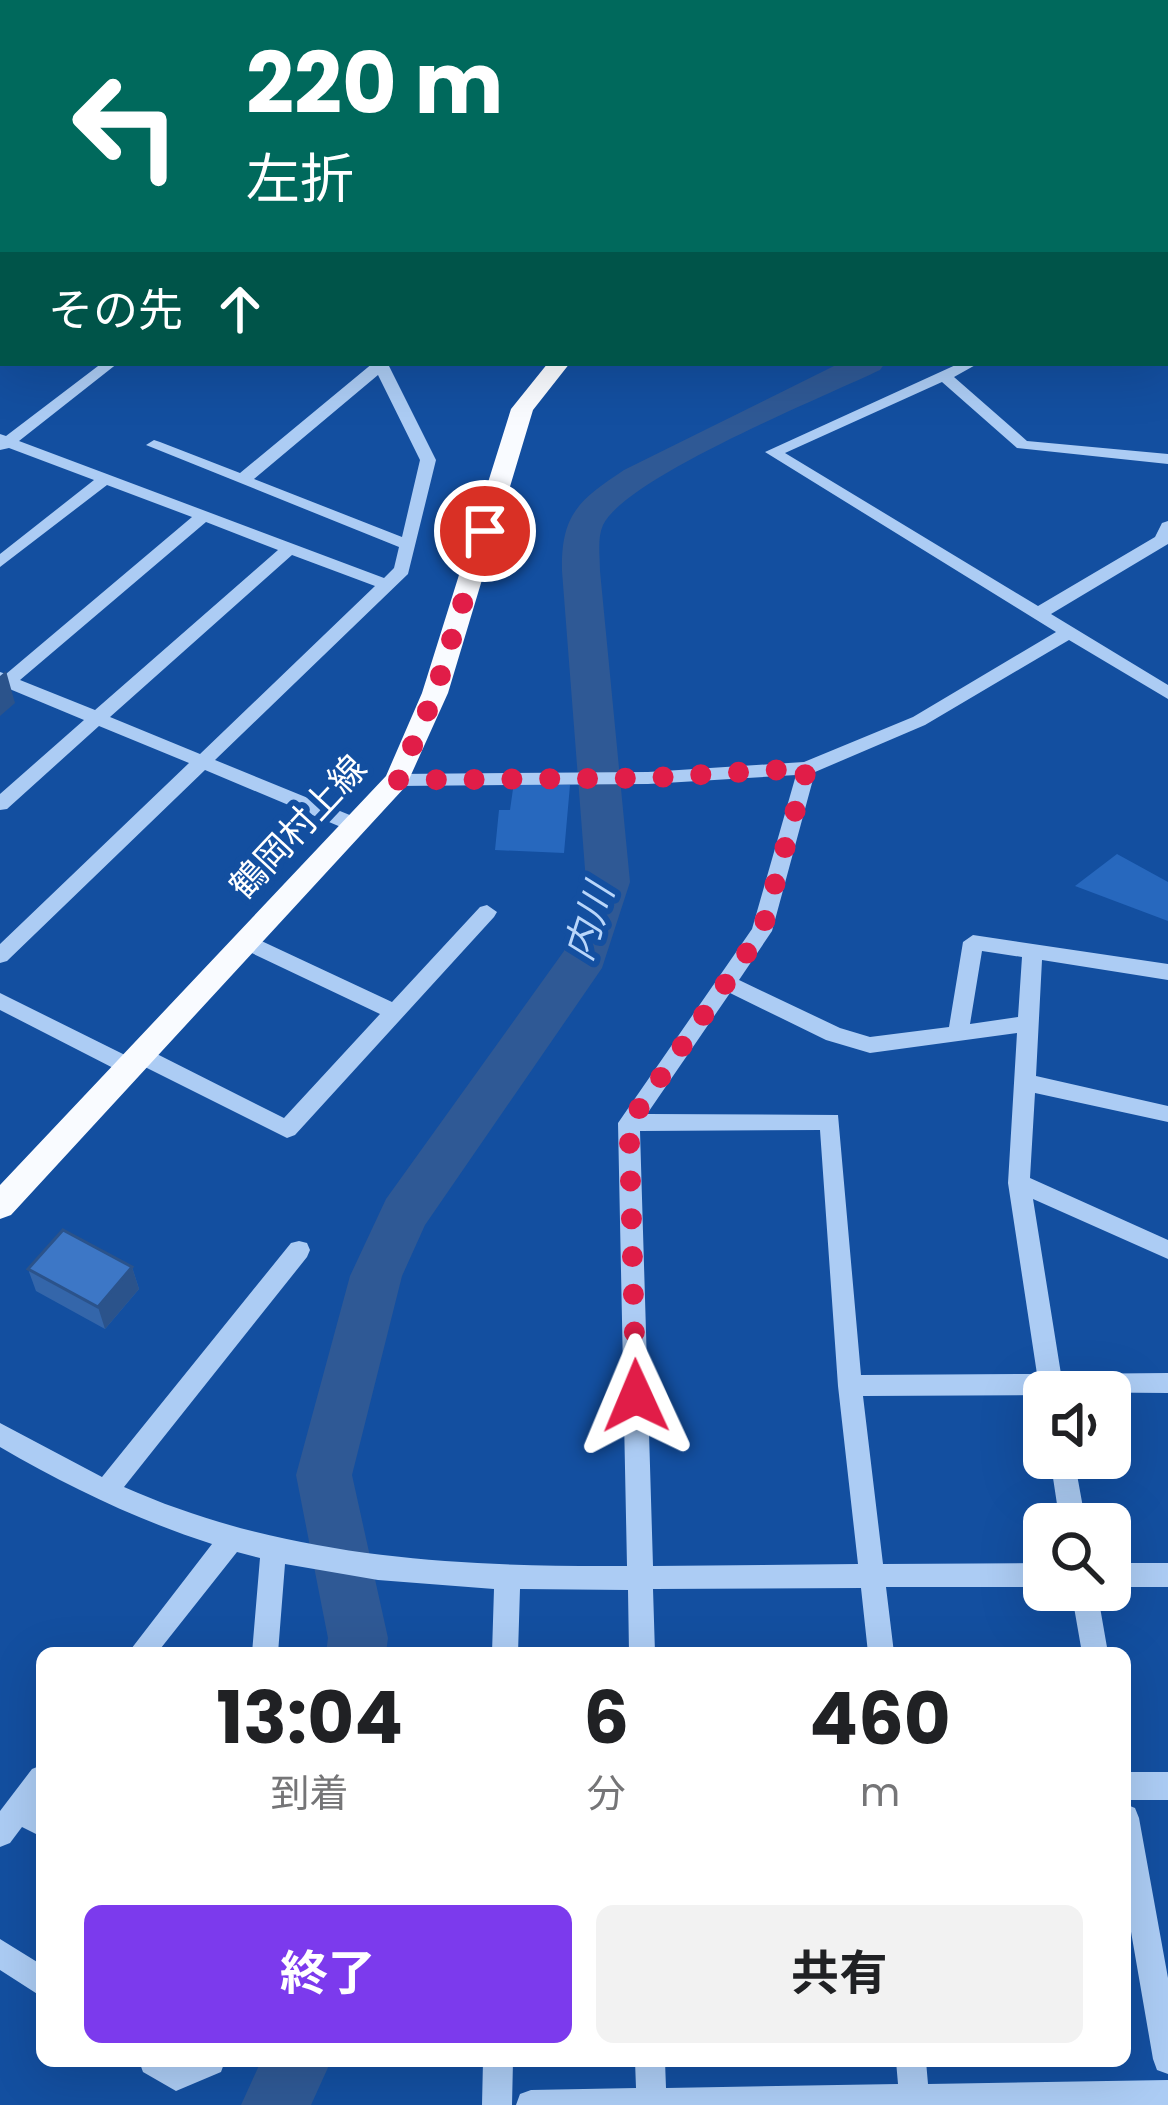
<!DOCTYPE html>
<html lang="ja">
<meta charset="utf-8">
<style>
body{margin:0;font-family:Poppins,"Noto Sans JP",sans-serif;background:#f2f2f2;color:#202124;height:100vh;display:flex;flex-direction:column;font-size:45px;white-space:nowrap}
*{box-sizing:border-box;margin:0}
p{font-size:39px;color:#757577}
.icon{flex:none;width:66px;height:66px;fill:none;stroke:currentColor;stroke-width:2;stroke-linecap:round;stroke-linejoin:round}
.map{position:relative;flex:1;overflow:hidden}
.side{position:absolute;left:36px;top:1647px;width:1095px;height:420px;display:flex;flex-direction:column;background:#fff;border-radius:18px;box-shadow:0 12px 48px #0002}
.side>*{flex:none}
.guide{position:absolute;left:0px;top:0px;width:1170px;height:366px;box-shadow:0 12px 48px #0002;background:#00695c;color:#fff;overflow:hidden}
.buttons{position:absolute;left:1023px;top:1371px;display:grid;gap:24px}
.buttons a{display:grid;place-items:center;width:108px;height:108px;border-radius:18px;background:#fff;box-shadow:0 12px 48px #0002;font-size:60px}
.pin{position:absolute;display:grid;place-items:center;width:102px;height:102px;color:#fff;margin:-51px;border:6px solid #fff;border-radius:50%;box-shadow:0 3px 12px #0007}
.me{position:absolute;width:132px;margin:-66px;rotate:359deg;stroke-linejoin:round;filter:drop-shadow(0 0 9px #0008)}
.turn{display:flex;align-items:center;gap:42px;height:252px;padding:0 48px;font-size:54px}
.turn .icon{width:156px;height:156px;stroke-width:2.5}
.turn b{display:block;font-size:84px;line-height:102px}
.then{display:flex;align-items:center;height:114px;padding:0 48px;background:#0003;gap:24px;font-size:45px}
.eta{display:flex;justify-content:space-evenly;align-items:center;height:204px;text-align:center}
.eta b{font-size:72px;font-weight:700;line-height:84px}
.action{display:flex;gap:24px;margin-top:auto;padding:24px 48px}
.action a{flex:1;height:138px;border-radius:18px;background:#7c3aed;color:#fff;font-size:48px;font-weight:700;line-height:138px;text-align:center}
.action a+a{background:#f2f2f2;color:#202124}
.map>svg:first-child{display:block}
.green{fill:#2768be}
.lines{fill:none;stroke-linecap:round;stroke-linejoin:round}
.river{fill:#2f5995;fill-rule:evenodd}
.minor{fill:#acccf4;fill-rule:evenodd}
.major{fill:#f9fbff;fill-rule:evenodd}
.wall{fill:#3466aa}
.shaded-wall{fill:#2b538b}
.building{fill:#3d77c6;stroke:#2b538b;stroke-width:3}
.route{stroke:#e11d48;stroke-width:21;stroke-dasharray:0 37.8}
.labels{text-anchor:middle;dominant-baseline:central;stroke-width:12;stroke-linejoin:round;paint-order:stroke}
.street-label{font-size:36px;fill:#fff;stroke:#134fa0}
.water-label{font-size:39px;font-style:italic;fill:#b9d6fa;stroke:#134fa0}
</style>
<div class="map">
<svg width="1168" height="2105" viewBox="0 0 1168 2105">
<rect width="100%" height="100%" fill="#134fa0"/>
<path class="green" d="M514,782L570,785L564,853L495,850L499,810H510Z
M1117,854L1168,882V921L1075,886Z"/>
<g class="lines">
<path class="river" d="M840,363H885L880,370C826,396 626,477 603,525C597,538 600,557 600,571L630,882L602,968L425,1225L402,1276L352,1475L388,1638L386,1653H326L328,1638L296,1475L350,1276L386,1199L564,951L586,882L562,571C561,514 579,500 624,470Z
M261,2061H331L311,2105H241Z"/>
<path class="minor" d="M371,0H390L394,3H375Z
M1007,0H1019V3H1007Z
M1072,0H1084V3H1072Z
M3,19V27L0,28V20Z
M1167,90H1168V99H1167Z
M1167,114H1168L1167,123Z
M1167,138H1168V147H1167Z
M3,152V161L0,162V153Z
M3,189V198L0,199V190Z
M1167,213H1168V221H1167Z
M0,238H3V246H0Z
M1167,283H1168V291H1167Z
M0,333H3V342H0Z
M102,363H118L19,441L384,578L394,568L399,547L146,445L154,440L160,442L240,473L373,363H390L389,366L436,460L408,574L215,760L362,820L365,825L362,830H348L205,770L7,961L0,963V944L189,763L99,726L7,809L0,810V794L84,720L0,685V672L6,674L192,517L107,485L0,567V554L94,480L9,448L0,450V434L6,436ZM378,375L420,460L402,537L254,479ZM206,522L278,550L95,710L20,680ZM292,555L375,586L200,754L110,717Z
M960,363H979L954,377L1027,441L1168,454V464L1017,448L942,382L785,453L1038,606L1155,537L1162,523L1168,521V544L1051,614L1168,685V699L1069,640L925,725L815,772L772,931L739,980L840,1028L870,1037L949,1027L963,942L973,935L1168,964V980L1042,960L1036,1076L1168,1106V1122L1035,1093L1030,1178L1168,1240V1259L1033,1199L1061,1374L1168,1373V1393L1044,1392V1400L1041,1395L863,1396L883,1564L1044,1563V1587H886L894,1653H868L861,1588L653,1589L655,1653H629L628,1590L520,1589L518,1653H492L494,1589L378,1580L285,1564L278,1653H252L260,1558L237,1552L157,1653H128L212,1544C137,1520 67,1486 0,1447V1423L102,1477L291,1243L299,1241L307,1243L310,1250L307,1257L124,1487C284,1558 454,1567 627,1566L618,1123L752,929L796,775L648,784L397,786L388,780L397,774L648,772L804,762L913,717L1056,632L765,452ZM982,951L1022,957L1018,1017L970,1024ZM730,993L826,1040L870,1053L1017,1033L1008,1183L1037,1374L861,1375L838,1115L647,1114ZM820,1130L838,1386L858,1564L653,1566L640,1131Z
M487,905L497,912L494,917L295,1135L287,1138L139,1064L137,1073H123L0,1010V993L131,1058L133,1049H147L284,1118L380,1014L239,947L236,942L239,937H253L392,1002L480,907Z
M1050,1458H1074L1086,1524H1060Z
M1110,1563H1168V1587H1110Z
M1071,1590H1097L1108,1653H1082Z
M42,1765V1801L39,1806L42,1808V1837L22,1827L10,1843L0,1847V1811L32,1769Z
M1125,1772H1168V1800H1125Z
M1125,1804L1135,1808L1139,1818L1168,1978V2074L1157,2070L1153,2059L1125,1897Z
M0,1939L42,1965V1997L0,1970Z
M139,2061H225L221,2072L176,2091L143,2072Z
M483,2061H513L512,2105H482Z
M635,2061H665L666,2088L898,2084L896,2061H926L928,2084L1168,2080V2105H516L520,2094L531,2090L636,2088Z"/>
<path class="major" d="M1167,28H1168V38H1167Z
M548,363H570L533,410L448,693L406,786L11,1215L0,1219V1185L386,776L422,693L511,409Z"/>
</g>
<path class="wall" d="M132,1267L139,1289L105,1329L36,1291L28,1269Z"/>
<path class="shaded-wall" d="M6,671L15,703L0,716V676Z
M132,1267L139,1289L105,1329L98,1307Z"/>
<path class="building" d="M63,1230L132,1267L98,1307L28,1269Z"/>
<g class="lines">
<path class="route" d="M485,531L435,693L398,780L648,778L807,768L762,931L629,1123L636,1396"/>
</g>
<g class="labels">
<g class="street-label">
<text transform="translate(298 827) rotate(-47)">鶴岡村上線</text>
</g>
<g class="water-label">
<text transform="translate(589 922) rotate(-72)">内川</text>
</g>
</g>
</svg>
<div class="buttons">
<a><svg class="icon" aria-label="sound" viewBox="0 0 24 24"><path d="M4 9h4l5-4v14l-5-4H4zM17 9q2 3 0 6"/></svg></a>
<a><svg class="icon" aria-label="search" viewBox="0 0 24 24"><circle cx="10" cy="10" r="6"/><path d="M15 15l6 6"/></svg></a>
</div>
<div class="pin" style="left:485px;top:531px;background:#d93025"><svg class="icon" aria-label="arrive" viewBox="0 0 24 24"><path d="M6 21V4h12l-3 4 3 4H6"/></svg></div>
<svg class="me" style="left:636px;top:1396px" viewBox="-20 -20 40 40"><path d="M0-17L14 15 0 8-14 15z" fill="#e11d48" stroke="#fff" stroke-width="4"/></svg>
<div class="guide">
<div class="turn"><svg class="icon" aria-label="left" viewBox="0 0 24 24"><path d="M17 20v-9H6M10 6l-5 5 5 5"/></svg><div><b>220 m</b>左折</div></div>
<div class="then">その先<svg class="icon" aria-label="ahead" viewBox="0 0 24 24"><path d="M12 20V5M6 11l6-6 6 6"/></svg></div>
</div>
<section class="side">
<div class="eta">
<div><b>13:04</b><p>到着</p></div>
<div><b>6</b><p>分</p></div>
<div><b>460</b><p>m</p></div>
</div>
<div class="action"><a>終了</a><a>共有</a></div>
</section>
</div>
